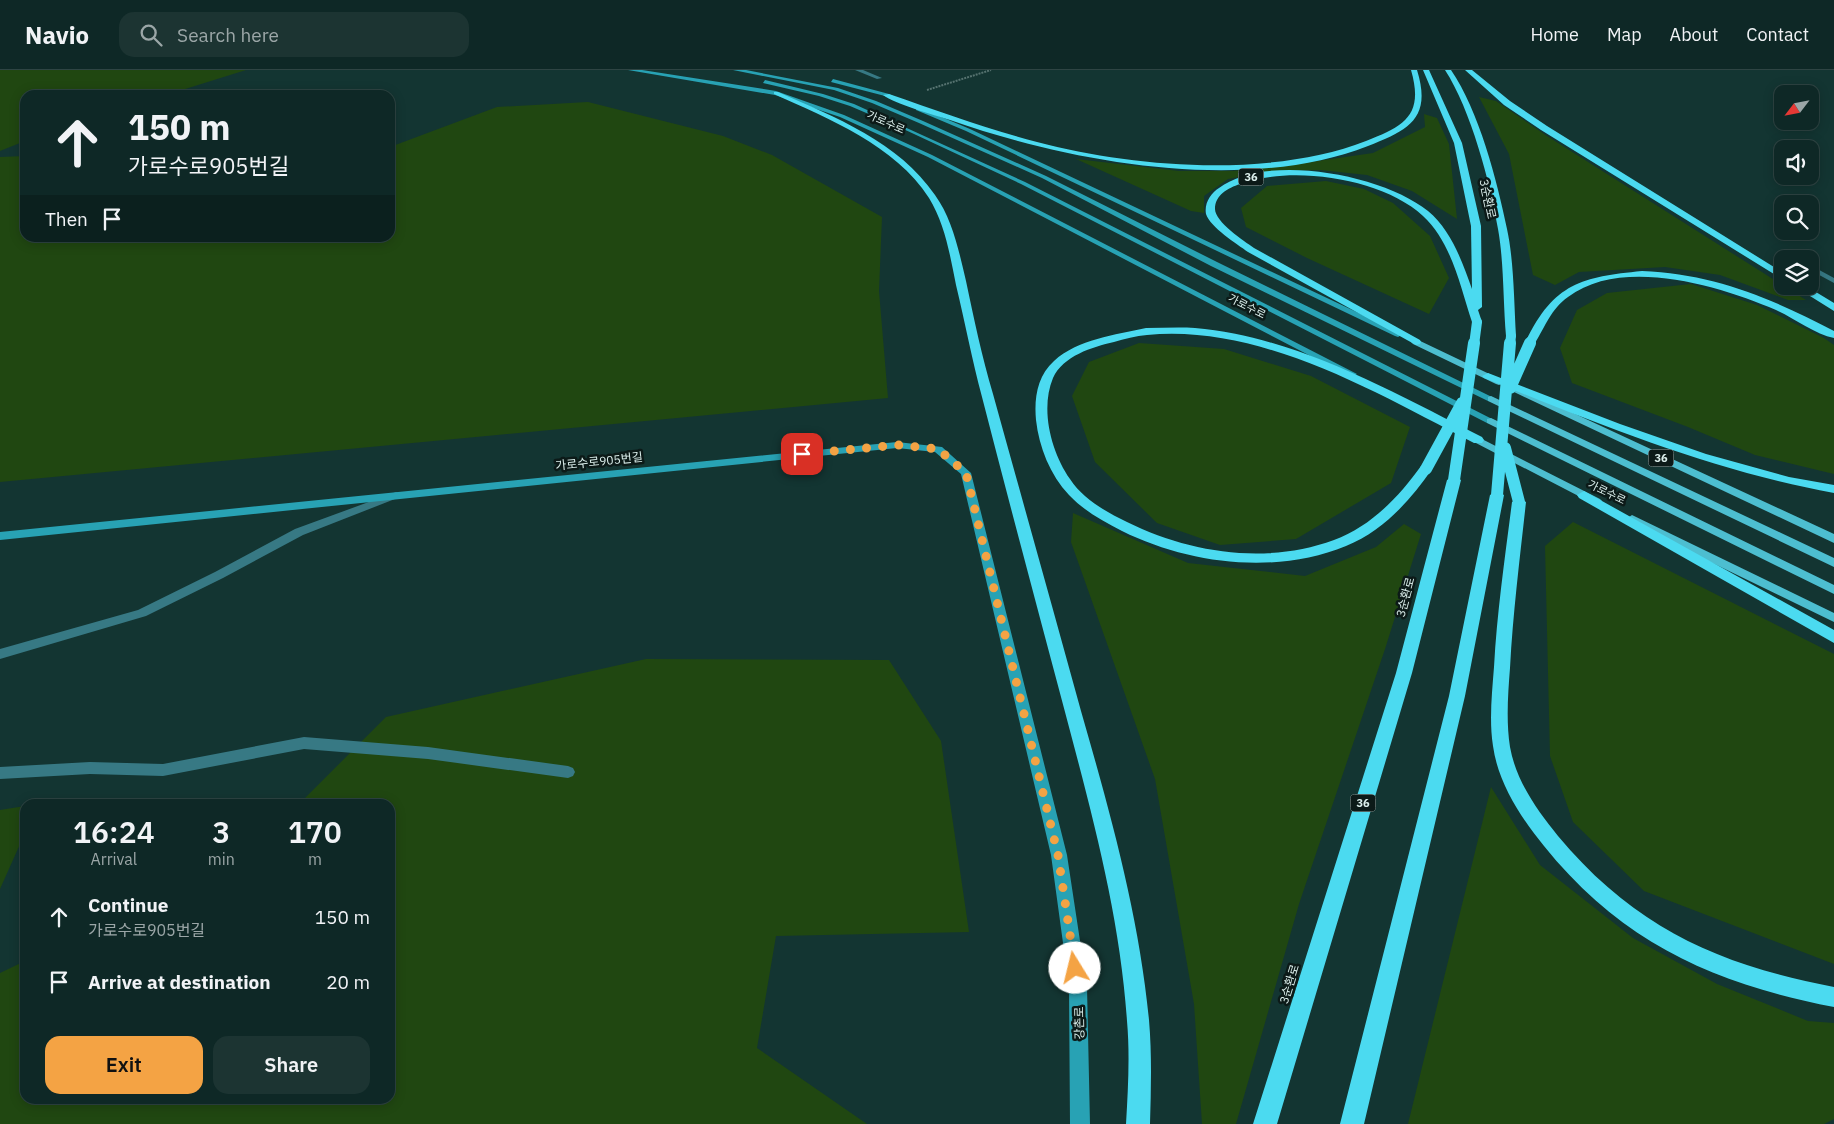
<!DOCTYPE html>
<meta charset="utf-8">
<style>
body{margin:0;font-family:"IBM Plex Sans","Noto Sans KR",sans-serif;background:#1c3432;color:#f1f3f6;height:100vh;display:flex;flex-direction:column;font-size:19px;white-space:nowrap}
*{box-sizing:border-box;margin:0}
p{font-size:16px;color:#9ba6a7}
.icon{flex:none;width:28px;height:28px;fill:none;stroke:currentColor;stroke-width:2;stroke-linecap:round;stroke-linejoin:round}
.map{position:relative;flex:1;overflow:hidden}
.sheet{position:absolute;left:20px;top:729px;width:375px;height:305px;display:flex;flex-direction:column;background:#0e2826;border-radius:15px;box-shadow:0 2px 12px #0003,0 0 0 1px #2e4443}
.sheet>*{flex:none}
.banner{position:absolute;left:20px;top:20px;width:375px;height:152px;border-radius:15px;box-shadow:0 2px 12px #0003,0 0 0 1px #2e4443;background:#0e2826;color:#f1f3f6;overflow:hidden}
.needle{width:32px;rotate:238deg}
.tools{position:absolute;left:1774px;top:15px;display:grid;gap:10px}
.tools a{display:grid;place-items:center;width:45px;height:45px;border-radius:10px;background:#0e2826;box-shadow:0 2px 12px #0003,0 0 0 1px #2e4443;font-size:25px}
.pin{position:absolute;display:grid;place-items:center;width:42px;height:42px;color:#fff;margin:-21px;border-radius:10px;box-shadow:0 2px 8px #0006}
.me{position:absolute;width:55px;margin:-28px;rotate:351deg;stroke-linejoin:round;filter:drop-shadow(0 0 4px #0008)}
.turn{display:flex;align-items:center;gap:18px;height:105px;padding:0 25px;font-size:22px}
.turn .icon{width:65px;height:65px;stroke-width:2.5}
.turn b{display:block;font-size:35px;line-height:42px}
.then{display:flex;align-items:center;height:48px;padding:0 25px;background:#0003;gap:10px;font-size:19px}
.eta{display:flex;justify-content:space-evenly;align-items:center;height:85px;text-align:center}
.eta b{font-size:30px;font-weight:600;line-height:35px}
.primary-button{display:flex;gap:10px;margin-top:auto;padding:10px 25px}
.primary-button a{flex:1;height:58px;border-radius:15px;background:#f4a344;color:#111;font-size:20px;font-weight:600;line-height:58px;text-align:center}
.primary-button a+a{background:#1c3432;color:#f1f3f6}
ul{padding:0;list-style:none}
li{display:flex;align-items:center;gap:15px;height:65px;padding:0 25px}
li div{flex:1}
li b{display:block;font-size:19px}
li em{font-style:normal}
header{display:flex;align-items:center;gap:30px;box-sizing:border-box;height:70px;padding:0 25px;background:#0e2826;border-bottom:1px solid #2e4443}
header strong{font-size:24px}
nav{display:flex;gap:28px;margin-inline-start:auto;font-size:18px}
.search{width:350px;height:45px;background:#1c3432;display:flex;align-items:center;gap:12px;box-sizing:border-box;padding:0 18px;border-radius:15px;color:#9ba6a7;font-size:19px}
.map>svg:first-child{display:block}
.green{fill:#204711}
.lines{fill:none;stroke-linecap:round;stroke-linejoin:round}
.path{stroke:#55726f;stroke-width:2;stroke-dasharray:2 1;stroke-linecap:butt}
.lane{fill:#377984;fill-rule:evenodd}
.street{fill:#377984;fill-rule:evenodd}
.secondary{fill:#28a2b4;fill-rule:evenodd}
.primary{fill:#4dbed0;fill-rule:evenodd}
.highway{fill:#4bdaf0;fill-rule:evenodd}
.highway-bridge-far1{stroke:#4bdaf0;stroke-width:10}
.highway-bridge{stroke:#4bdaf0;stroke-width:12}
.route{stroke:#f4a344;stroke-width:9;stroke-dasharray:0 16.2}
.labels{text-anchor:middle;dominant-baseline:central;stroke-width:5;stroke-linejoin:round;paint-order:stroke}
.far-street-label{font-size:11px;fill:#dbeeeb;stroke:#0c1a18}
.shield{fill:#0c1a18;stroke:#9daeac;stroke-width:1}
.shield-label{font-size:11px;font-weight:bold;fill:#dbeeeb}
.street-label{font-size:12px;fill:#dbeeeb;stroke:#0c1a18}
</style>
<header>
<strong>Navio</strong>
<div class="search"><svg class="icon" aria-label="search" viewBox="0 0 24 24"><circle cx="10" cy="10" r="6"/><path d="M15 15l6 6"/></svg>Search here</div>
<nav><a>Home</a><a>Map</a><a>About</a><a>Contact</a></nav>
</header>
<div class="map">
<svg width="1834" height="1054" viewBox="0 0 1834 1054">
<rect width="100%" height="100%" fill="#133532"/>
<path class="green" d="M0,0H246L166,25H25V71L0,81Z
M1479,27L1496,31L1547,66L1806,230H1788L1720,205L1665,197L1579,202L1555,215L1533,205L1509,84Z
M588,32L723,66L772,85L882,147L879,221L888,328L0,412V87L25,86V168H390V77L497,37Z
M1424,44L1437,48L1449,74L1457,149L1412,121L1367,105L1320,100L1274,101L1228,109L1204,126V143L1191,141L1076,89L1179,101H1233L1283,96L1373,83L1425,57Z
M1326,111L1364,119L1393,133L1430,166L1449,208L1429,244L1307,188L1246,157L1241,138L1267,116Z
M1691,214L1757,235L1824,268L1834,275V404L1755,385L1688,357L1572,313L1560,278L1577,240L1607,223Z
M1139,273L1224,279L1311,306L1410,357L1391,413L1296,469L1220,475L1157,453L1095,392L1072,326L1089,292Z
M1073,443L1188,493L1305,506L1376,477L1404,454L1421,464L1385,579L1299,834L1236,1054H1202L1194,934L1155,709L1071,472Z
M1573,452L1834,584V894L1644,821L1573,752L1550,686L1545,476Z
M646,589L889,590L941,671L969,862L776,866L757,978L867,1054H0V903L25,891V1029H390V734H299L386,647Z
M1491,717L1540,795L1633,868L1717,914L1808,951L1834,953V1049L1824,1054H1408Z
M25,736V763L0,819V740Z"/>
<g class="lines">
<path class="path" d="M927,20L991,0"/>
<path class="lane" d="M396,422L400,423L402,425L400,427L303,465L223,508L146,546L0,589V579L138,540L215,502L295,459Z
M304,667L428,677L568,696L573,698L575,702L573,706L568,708L428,689L304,679L163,706L90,704L0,709V697L90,692L163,694Z"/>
<path class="street" d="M855,0H863L882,8L877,9Z
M1786,183H1792L1800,189H1790L1785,185Z
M1810,195L1834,208V213L1810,200Z"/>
<path class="secondary" d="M628,0H642L776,21L844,45L932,85L1357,304L1352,307L1349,306L928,87L840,47L775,25Z
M733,0H746L838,18L876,31L923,51L1046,106L1217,192L1496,329L1494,331H1488L1211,196L1042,108L919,53L872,33L834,20Z
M833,9L889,24L903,31L898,32L885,26L831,12Z
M765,10L823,24L854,34L1025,112L1496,351L1495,353H1487L1021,114L899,57L850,36L819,26L763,13Z
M916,38H920L970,59L1403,264L1398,267L1395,266L966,61L916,40Z
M897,372L942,377L971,403L1067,785L1087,917L1090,1054H1070L1069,917L1051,785L961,404L935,382L897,378L0,470V462Z"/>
<path class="primary" d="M1416,269L1502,310L1504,312L1499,315L1496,314L1413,274L1411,272Z
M1517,317L1834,464V473L1514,322V318Z
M1491,326L1834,488V497L1488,331V327Z
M1491,348L1834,515V524L1487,353V349Z
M1478,367L1600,429L1602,431L1596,434L1592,433L1474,372L1473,370L1474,368Z
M1632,445L1834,543V552L1628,452L1626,449Z"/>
<path class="highway" d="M1411,0H1417C1432,48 1409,60 1368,76C1245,124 1072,93 950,50C934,45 895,34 883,25L889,24C938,41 987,59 1037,72C1135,98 1271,108 1366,71C1405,56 1424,45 1411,0Z
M1423,0H1429L1462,73L1481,156L1482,237L1478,240L1482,252L1481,254L1477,255L1472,252C1460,216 1452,173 1423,146C1382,108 1292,95 1240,114C1228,118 1215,125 1215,139C1215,152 1244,171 1254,178L1420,270L1421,272L1420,274L1416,275L1248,182C1237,174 1210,157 1206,144C1204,133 1211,123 1219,118C1267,82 1384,105 1428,141C1451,160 1462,191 1472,219L1471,156L1454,73Z
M1445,0H1451C1479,41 1497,110 1507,159C1514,191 1514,233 1516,266L1515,268L1511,269L1506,266C1503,232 1504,192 1498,159C1490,112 1471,40 1445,0Z
M1465,0H1472L1510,31L1547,56L1782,202V209L1541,60L1504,35Z
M774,22H778C835,47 899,72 935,125C953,150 959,182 966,211C974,249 982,287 993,324C1022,429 1052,535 1081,641C1110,742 1139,845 1149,950C1152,985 1151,1019 1150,1054H1126C1128,1020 1130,985 1127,951C1120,846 1092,744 1065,642C1037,537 1009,432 982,327C972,290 965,252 956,215C950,185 945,154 929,128C895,75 829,49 774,24Z
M1642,201C1714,204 1771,228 1834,261V268C1815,264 1794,248 1776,240C1720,216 1622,186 1568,227C1551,239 1545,257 1535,273L1531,274L1526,271C1554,213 1582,207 1642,201Z
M1794,216H1806L1834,233V241Z
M1146,258C1162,258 1179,257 1195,258C1298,267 1392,322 1482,367L1484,370L1482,373H1474C1375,322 1261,254 1147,265C1136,266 1124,269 1114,272C1092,277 1063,286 1053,308C1040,339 1051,382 1070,409C1083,429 1106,442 1127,452C1190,483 1266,495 1334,470C1370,457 1399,427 1421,396L1426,395L1432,399C1410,431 1383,461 1346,476C1275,505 1189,494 1122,461C1103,451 1084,441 1069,425C1050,405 1039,377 1036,350C1034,329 1037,306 1054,291C1078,269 1115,265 1146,258Z
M1488,303L1620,354L1706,384L1789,407L1834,415V423C1709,400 1601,355 1484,308L1482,306Z
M1454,406L1461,410L1412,603L1277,1054H1253L1396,603L1447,410Z
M1497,421L1504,425L1465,626L1364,1054H1340L1449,626L1490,425Z
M1584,421L1834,560V573L1579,428L1577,425Z
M1519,428L1526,432C1520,487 1513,542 1510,598C1508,624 1506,651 1510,677C1516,711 1537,740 1558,766C1635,858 1719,895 1834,917V937C1715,914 1622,873 1544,776C1521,748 1498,713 1493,676C1489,650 1492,623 1494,597C1497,542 1505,487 1512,432Z"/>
<path class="highway-bridge-far1" d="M1474,275L1477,252
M1510,275L1511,266
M1529,275L1531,271"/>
<path class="highway-bridge" d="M1510,318L1530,273
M1505,378L1519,432
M1426,399L1462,333
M1454,410L1474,273
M1497,425L1510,273"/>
</g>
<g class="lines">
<path class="route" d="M802,384L898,375L938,379L966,403L1058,785L1075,898"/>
</g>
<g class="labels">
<g class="far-street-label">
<text transform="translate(886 52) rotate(24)">가로수로</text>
<text transform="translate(1247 236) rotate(27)">가로수로</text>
<text transform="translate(1607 422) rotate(26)">가로수로</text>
</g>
<g class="shield">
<rect x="1238.5" y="98.5" width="25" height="17" rx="4"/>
<rect x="1648.5" y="379.5" width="25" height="17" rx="4"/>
<rect x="1350.5" y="724.5" width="25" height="17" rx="4"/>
</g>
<g class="shield-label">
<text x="1251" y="107">36</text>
<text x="1661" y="388">36</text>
<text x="1363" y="733">36</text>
</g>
<g class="street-label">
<text transform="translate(1488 129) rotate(78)">3순환로</text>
<text transform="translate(599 391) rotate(-6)">가로수로905번길</text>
<text transform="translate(1405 527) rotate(-75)">3순환로</text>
<text transform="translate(1289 914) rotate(-73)">3순환로</text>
<text transform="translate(1079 953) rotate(-91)">강촌로</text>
</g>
</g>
</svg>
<div class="tools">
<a><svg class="needle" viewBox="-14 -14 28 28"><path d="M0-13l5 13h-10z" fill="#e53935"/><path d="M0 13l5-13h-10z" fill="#9ba6a7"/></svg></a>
<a><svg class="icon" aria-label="sound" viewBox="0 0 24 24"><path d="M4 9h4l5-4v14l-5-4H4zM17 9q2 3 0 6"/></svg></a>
<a><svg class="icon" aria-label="search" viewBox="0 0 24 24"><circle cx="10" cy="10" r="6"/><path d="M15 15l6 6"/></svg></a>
<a><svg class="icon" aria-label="layers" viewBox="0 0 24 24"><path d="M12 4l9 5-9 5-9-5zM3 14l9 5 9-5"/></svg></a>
</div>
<div class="pin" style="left:802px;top:384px;background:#d93025"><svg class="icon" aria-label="arrive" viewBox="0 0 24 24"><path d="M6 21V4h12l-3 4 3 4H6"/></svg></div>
<svg class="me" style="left:1075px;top:898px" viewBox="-20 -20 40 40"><circle r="19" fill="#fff"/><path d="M0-13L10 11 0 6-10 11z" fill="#f4a344"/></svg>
<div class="banner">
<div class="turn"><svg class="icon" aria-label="ahead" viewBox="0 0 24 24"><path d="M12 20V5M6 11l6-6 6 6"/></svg><div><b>150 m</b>가로수로905번길</div></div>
<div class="then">Then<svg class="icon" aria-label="arrive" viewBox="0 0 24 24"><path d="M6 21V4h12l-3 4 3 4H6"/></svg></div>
</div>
<section class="sheet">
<div class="eta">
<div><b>16:24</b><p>Arrival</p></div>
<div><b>3</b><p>min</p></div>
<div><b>170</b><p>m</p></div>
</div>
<ul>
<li><svg class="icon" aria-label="ahead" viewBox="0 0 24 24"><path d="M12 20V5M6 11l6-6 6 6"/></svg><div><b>Continue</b><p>가로수로905번길</p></div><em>150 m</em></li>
<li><svg class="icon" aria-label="arrive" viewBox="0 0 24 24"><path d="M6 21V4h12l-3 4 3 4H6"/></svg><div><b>Arrive at destination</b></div><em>20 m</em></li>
</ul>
<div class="primary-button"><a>Exit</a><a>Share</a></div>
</section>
</div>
